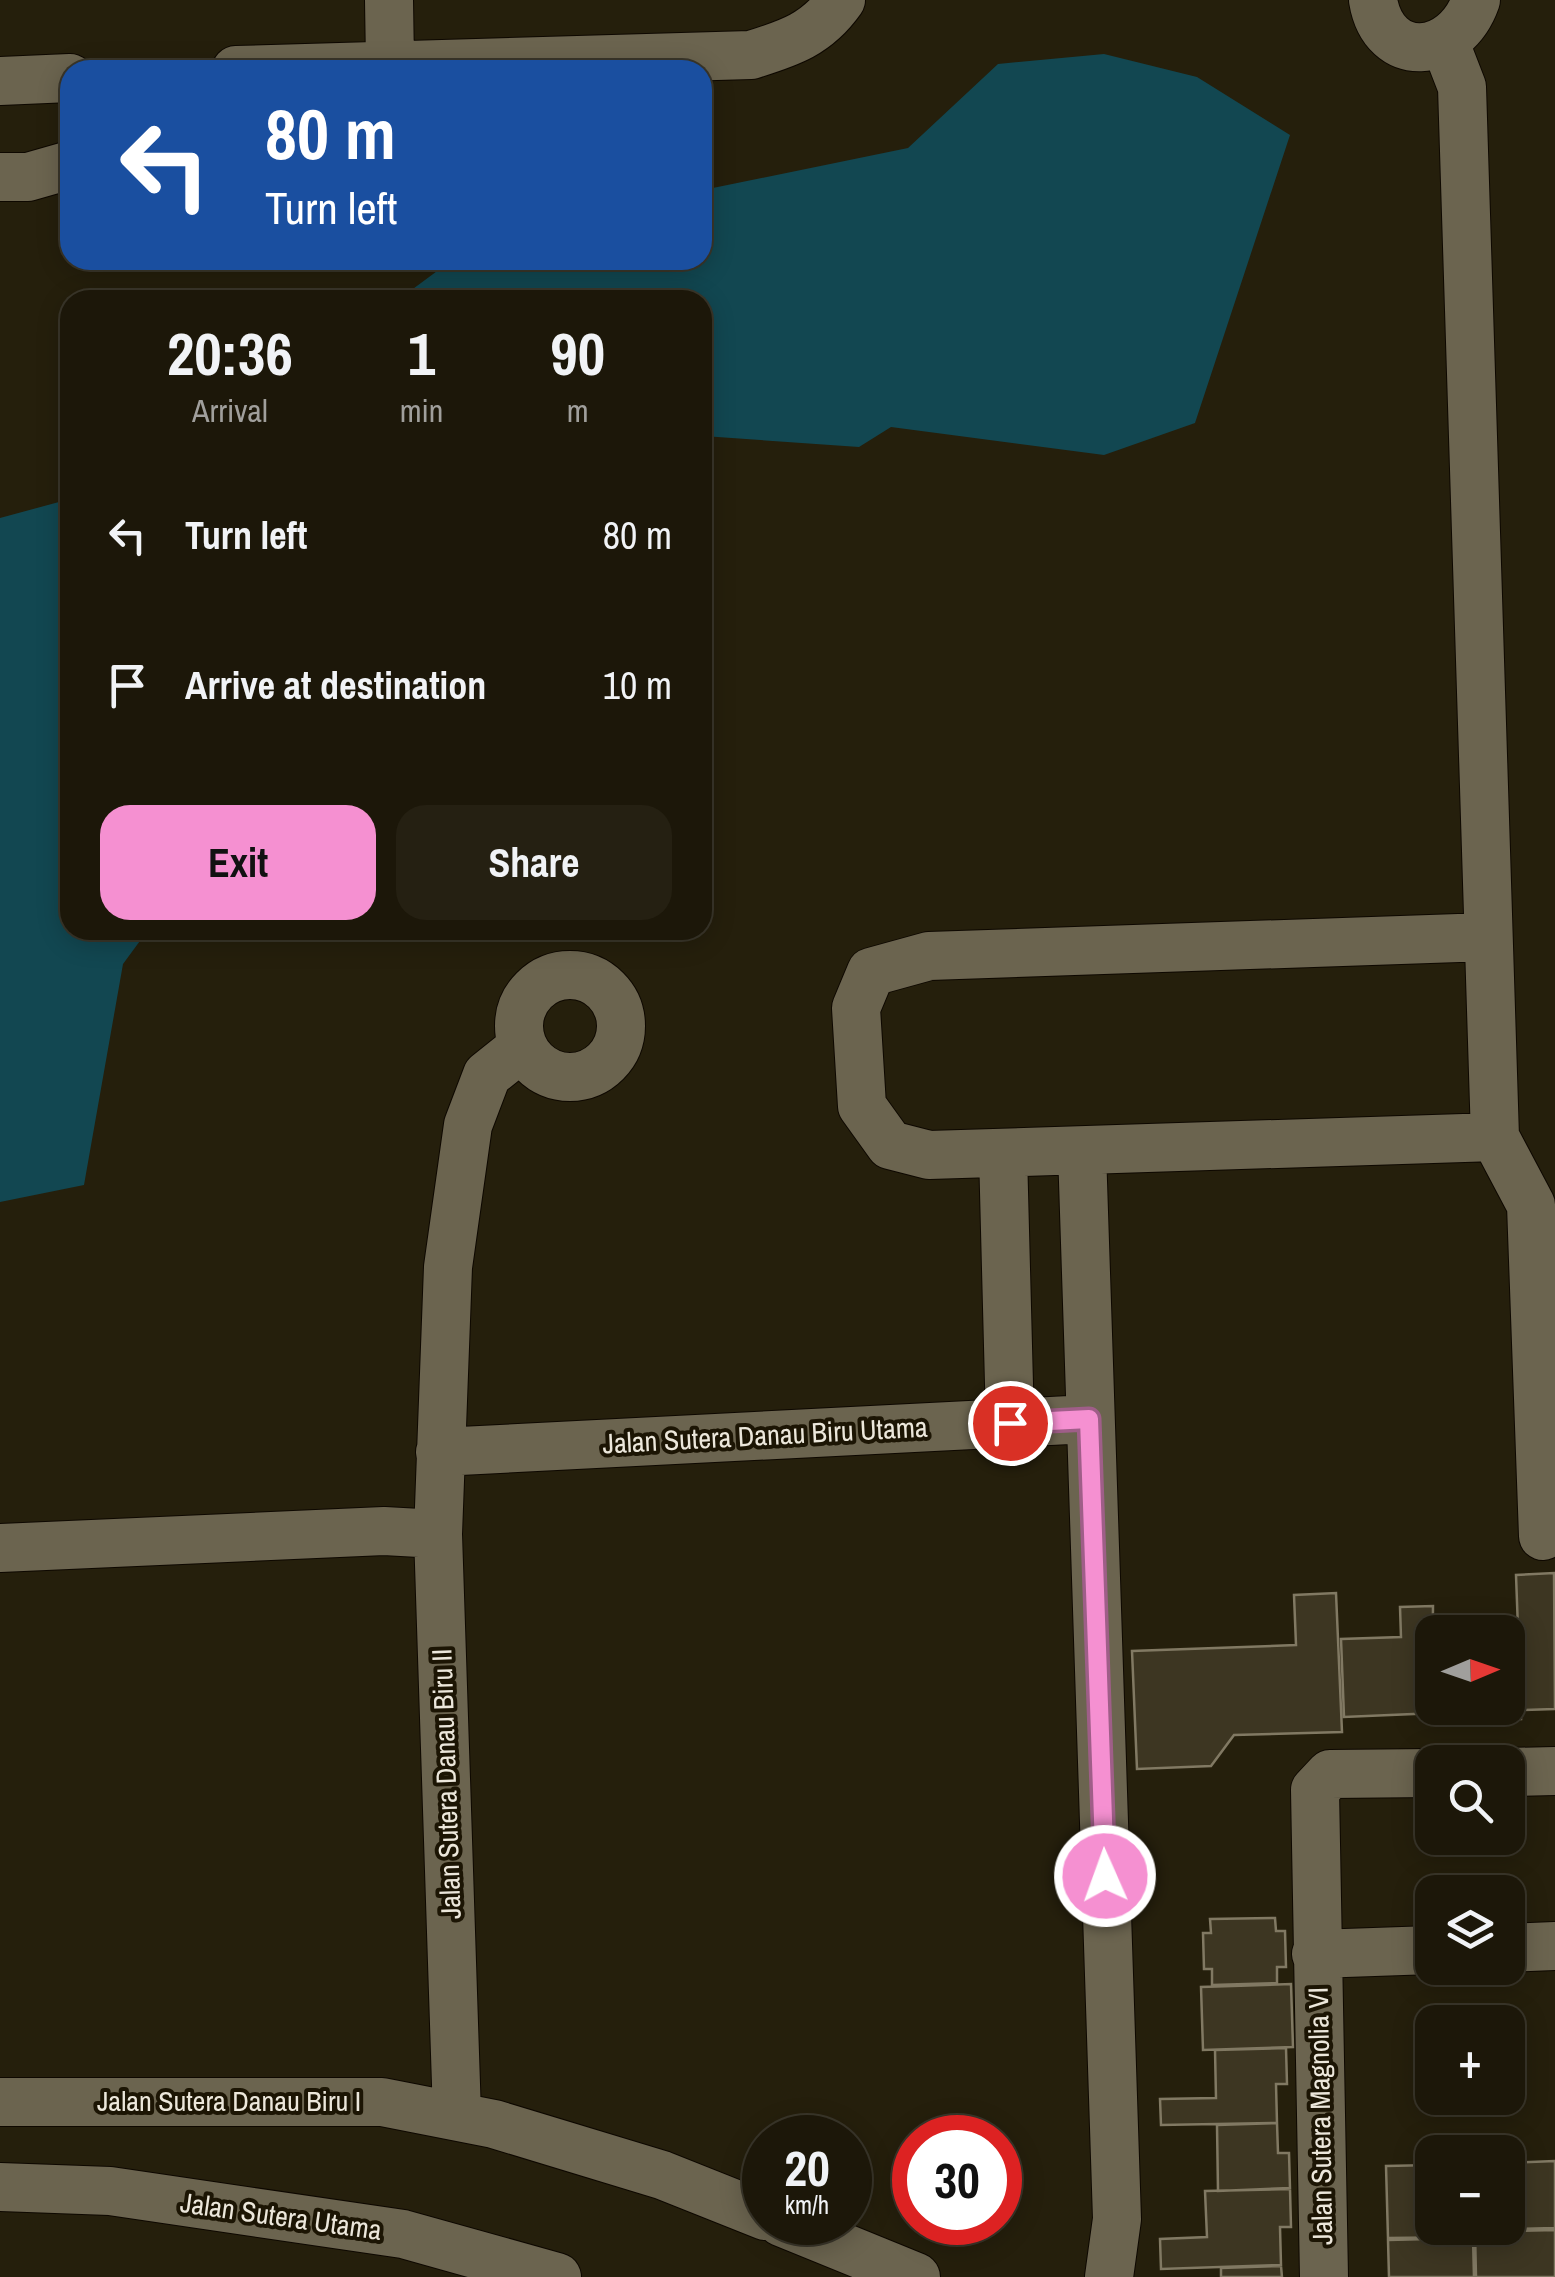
<!DOCTYPE html>
<meta charset="utf-8">
<style>
body{margin:0;font-family:"Archivo Narrow",sans-serif;background:#252012;color:#f1f3f6;height:100vh;display:flex;flex-direction:column;font-size:38px;white-space:nowrap}
*{box-sizing:border-box;margin:0}
p{font-size:32px;color:#a09f9c}
.icon{flex:none;width:55px;height:55px;fill:none;stroke:currentColor;stroke-width:2;stroke-linecap:round;stroke-linejoin:round}
.map{position:relative;flex:1;overflow:hidden}
.details{position:absolute;left:60px;top:290px;width:652px;height:650px;display:flex;flex-direction:column;background:#1c1709;border-radius:30px;box-shadow:0 5px 25px #0003,0 0 0 2px #3a362a}
.details>*{flex:none}
.hud{position:absolute;left:60px;top:60px;width:652px;height:210px;border-radius:30px;box-shadow:0 5px 25px #0003,0 0 0 2px #3a362a;background:#1a4fa0;color:#fff;overflow:hidden}
.needle{width:65px;rotate:88deg}
.buttons{position:absolute;left:1415px;top:1615px;display:grid;gap:20px}
.buttons a{display:grid;place-items:center;width:110px;height:110px;border-radius:20px;background:#1c1709;box-shadow:0 5px 25px #0003,0 0 0 2px #3a362a;font-size:50px}
.speed{position:absolute;left:742px;top:2115px;display:flex;gap:20px;font-size:50px;font-weight:700;text-align:center}
.speed>*{display:grid;place-content:center;width:130px;height:130px;border-radius:50%;background:#1c1709;box-shadow:0 5px 25px #0003,0 0 0 2px #3a362a;line-height:1}
.speed small{font-size:25px;font-weight:400}
.speed .limit{border:15px solid #d22;background:#fff;color:#111}
.pin{position:absolute;display:grid;place-items:center;width:85px;height:85px;color:#fff;margin:-42px;border:5px solid #fff;border-radius:50%;box-shadow:0 2px 10px #0007}
.me{position:absolute;width:110px;margin:-55px;rotate:358deg;stroke-linejoin:round;filter:drop-shadow(0 0 8px #0008)}
.turn{display:flex;align-items:center;gap:35px;height:210px;padding:0 40px;font-size:45px}
.turn .icon{width:130px;height:130px;stroke-width:2.5}
.turn b{display:block;font-size:70px;line-height:85px}
.eta{display:flex;justify-content:space-evenly;align-items:center;height:170px;text-align:center}
.eta b{font-size:60px;font-weight:700;line-height:70px}
.button{display:flex;gap:20px;margin-top:auto;padding:20px 40px}
.button a{flex:1;height:115px;border-radius:30px;background:#f590d1;color:#111;font-size:40px;font-weight:700;line-height:115px;text-align:center}
.button a+a{background:#252012;color:#f1f3f6}
ul{padding:0;list-style:none}
li{display:flex;align-items:center;gap:30px;height:150px;padding:0 40px}
li div{flex:1}
li b{display:block;font-size:38px}
li em{font-style:normal}
.map>svg:first-child{display:block}
.water{fill:#124751}
.building{fill:#3d3622;stroke:#817963;stroke-width:2.5}
.lines{fill:none;stroke-linecap:round;stroke-linejoin:round}
.minor-casing{stroke:#0e0800;stroke-width:50}
.minor{stroke:#6b644f;stroke-width:48}
.route-casing{stroke:#9f5e88;stroke-width:25}
.route{stroke:#f590d1;stroke-width:18}
.labels{text-anchor:middle;dominant-baseline:central;stroke-width:8;stroke-linejoin:round;paint-order:stroke}
.street-label{font-size:28px;fill:#ece7db;stroke:#1c1504}
</style>
<div class="map">
<svg width="1555" height="2277" viewBox="0 0 1555 2277">
<rect width="100%" height="100%" fill="#251f0c"/>
<path class="water" d="M1104,54L1197,77L1290,135L1195,423L1104,455L891,427L859,447L703,436L702,300H398L452,260H702L703,190L908,148L998,64Z
M70,499V930H148L123,964L84,1185L0,1202V518Z"/>
<path class="building" d="M1554,1573L1555,1709L1521,1710L1516,1575Z
M1336,1593L1342,1732L1234,1735L1211,1766L1137,1769L1132,1651L1296,1645L1294,1595Z
M1433,1606L1432,1708L1436,1713L1344,1717L1341,1639L1401,1637L1400,1607Z
M1508,1640H1517L1521,1719L1459,1721V1712L1438,1713L1437,1708H1508Z
M1275,1918L1276,1931H1285L1286,1967H1277V1983L1212,1985V1969H1204L1203,1933H1211L1210,1919Z
M1291,1984L1293,2047L1203,2050L1201,1987Z
M1286,2048L1287,2084H1276L1277,2123L1161,2125L1160,2099L1216,2098L1215,2050Z
M1277,2123L1278,2153H1289L1290,2188L1218,2191L1217,2125Z
M1555,2161V2228L1475,2230L1508,2228V2163Z
M1432,2165V2228H1473V2237L1388,2238L1386,2166Z
M1290,2189L1291,2227H1280L1281,2265L1161,2269L1160,2239L1207,2237L1205,2191Z
M1555,2230V2277H1476L1475,2232Z
M1473,2238L1474,2277H1389L1388,2240Z
M1281,2266L1282,2277H1221V2268Z"/>
<g class="lines">
<g class="minor-casing">
<path id="minor" d="M389,0L390,63
M1373,0C1384,66 1455,60 1476,0
M1445,43L1462,87L1495,1137L1531,1205L1543,1536
M236,70L751,55C790,43 817,34 841,0
M0,81L70,78
M0,177H28L70,165
M1488,937L929,956L871,972L856,1008L862,1106L890,1145L929,1155L1495,1137
M519 1026a51 51 0 1 1 102 0a51 51 0 1 1-102 0Z
M1082,1151L1117,2219L1109,2277
M1003,1153L1010,1423
M440,1452L1089,1419
M0,1548L384,1531L438,1534
M1508,1772L1555,1771
M1508,1948L1555,1946
M1316,1954L1432,1950
M0,2102H382L494,2124L662,2175L765,2216
M457,2115L438,1534L448,1267L468,1125L487,1075L522,1047
M0,2187L110,2191L403,2234L557,2277
M781,2222L916,2277
M1324,2277L1315,1790L1330,1774L1432,1773"/>
</g>
<use href="#minor" class="minor"/>
</g>
<g class="lines">
<g class="route-casing">
<path id="route" d="M1010,1423L1089,1419L1105,1876"/>
</g>
<use href="#route" class="route"/>
</g>
<g class="labels">
<g class="street-label">
<text transform="translate(765 1435) rotate(-3)">Jalan Sutera Danau Biru Utama</text>
<text transform="translate(446 1784) rotate(-92)">Jalan Sutera Danau Biru II</text>
<text x="229" y="2101">Jalan Sutera Danau Biru I</text>
<text transform="translate(1320 2116) rotate(-91)">Jalan Sutera Magnolia VI</text>
<text transform="translate(281 2216) rotate(8)">Jalan Sutera Utama</text>
</g>
</g>
</svg>
<div class="buttons">
<a><svg class="needle" viewBox="-14 -14 28 28"><path d="M0-13l5 13h-10z" fill="#e53935"/><path d="M0 13l5-13h-10z" fill="#a09f9c"/></svg></a>
<a><svg class="icon" aria-label="search" viewBox="0 0 24 24"><circle cx="10" cy="10" r="6"/><path d="M15 15l6 6"/></svg></a>
<a><svg class="icon" aria-label="layers" viewBox="0 0 24 24"><path d="M12 4l9 5-9 5-9-5zM3 14l9 5 9-5"/></svg></a>
<a>+</a>
<a>−</a>
</div>
<div class="speed"><div>20<small>km/h</small></div><div class="limit">30</div></div>
<div class="pin" style="left:1010px;top:1423px;background:#d93025"><svg class="icon" aria-label="arrive" viewBox="0 0 24 24"><path d="M6 21V4h12l-3 4 3 4H6"/></svg></div>
<svg class="me" style="left:1105px;top:1876px" viewBox="-20 -20 40 40"><circle r="17" fill="#f590d1" stroke="#fff" stroke-width="3"/><path d="M0-11L8 9 0 5-8 9z" fill="#fff"/></svg>
<div class="hud">
<div class="turn"><svg class="icon" aria-label="left" viewBox="0 0 24 24"><path d="M17 20v-9H6M10 6l-5 5 5 5"/></svg><div><b>80 m</b>Turn left</div></div>
</div>
<section class="details">
<div class="eta">
<div><b>20:36</b><p>Arrival</p></div>
<div><b>1</b><p>min</p></div>
<div><b>90</b><p>m</p></div>
</div>
<ul>
<li><svg class="icon" aria-label="left" viewBox="0 0 24 24"><path d="M17 20v-9H6M10 6l-5 5 5 5"/></svg><div><b>Turn left</b></div><em>80 m</em></li>
<li><svg class="icon" aria-label="arrive" viewBox="0 0 24 24"><path d="M6 21V4h12l-3 4 3 4H6"/></svg><div><b>Arrive at destination</b></div><em>10 m</em></li>
</ul>
<div class="button"><a>Exit</a><a>Share</a></div>
</section>
</div>
